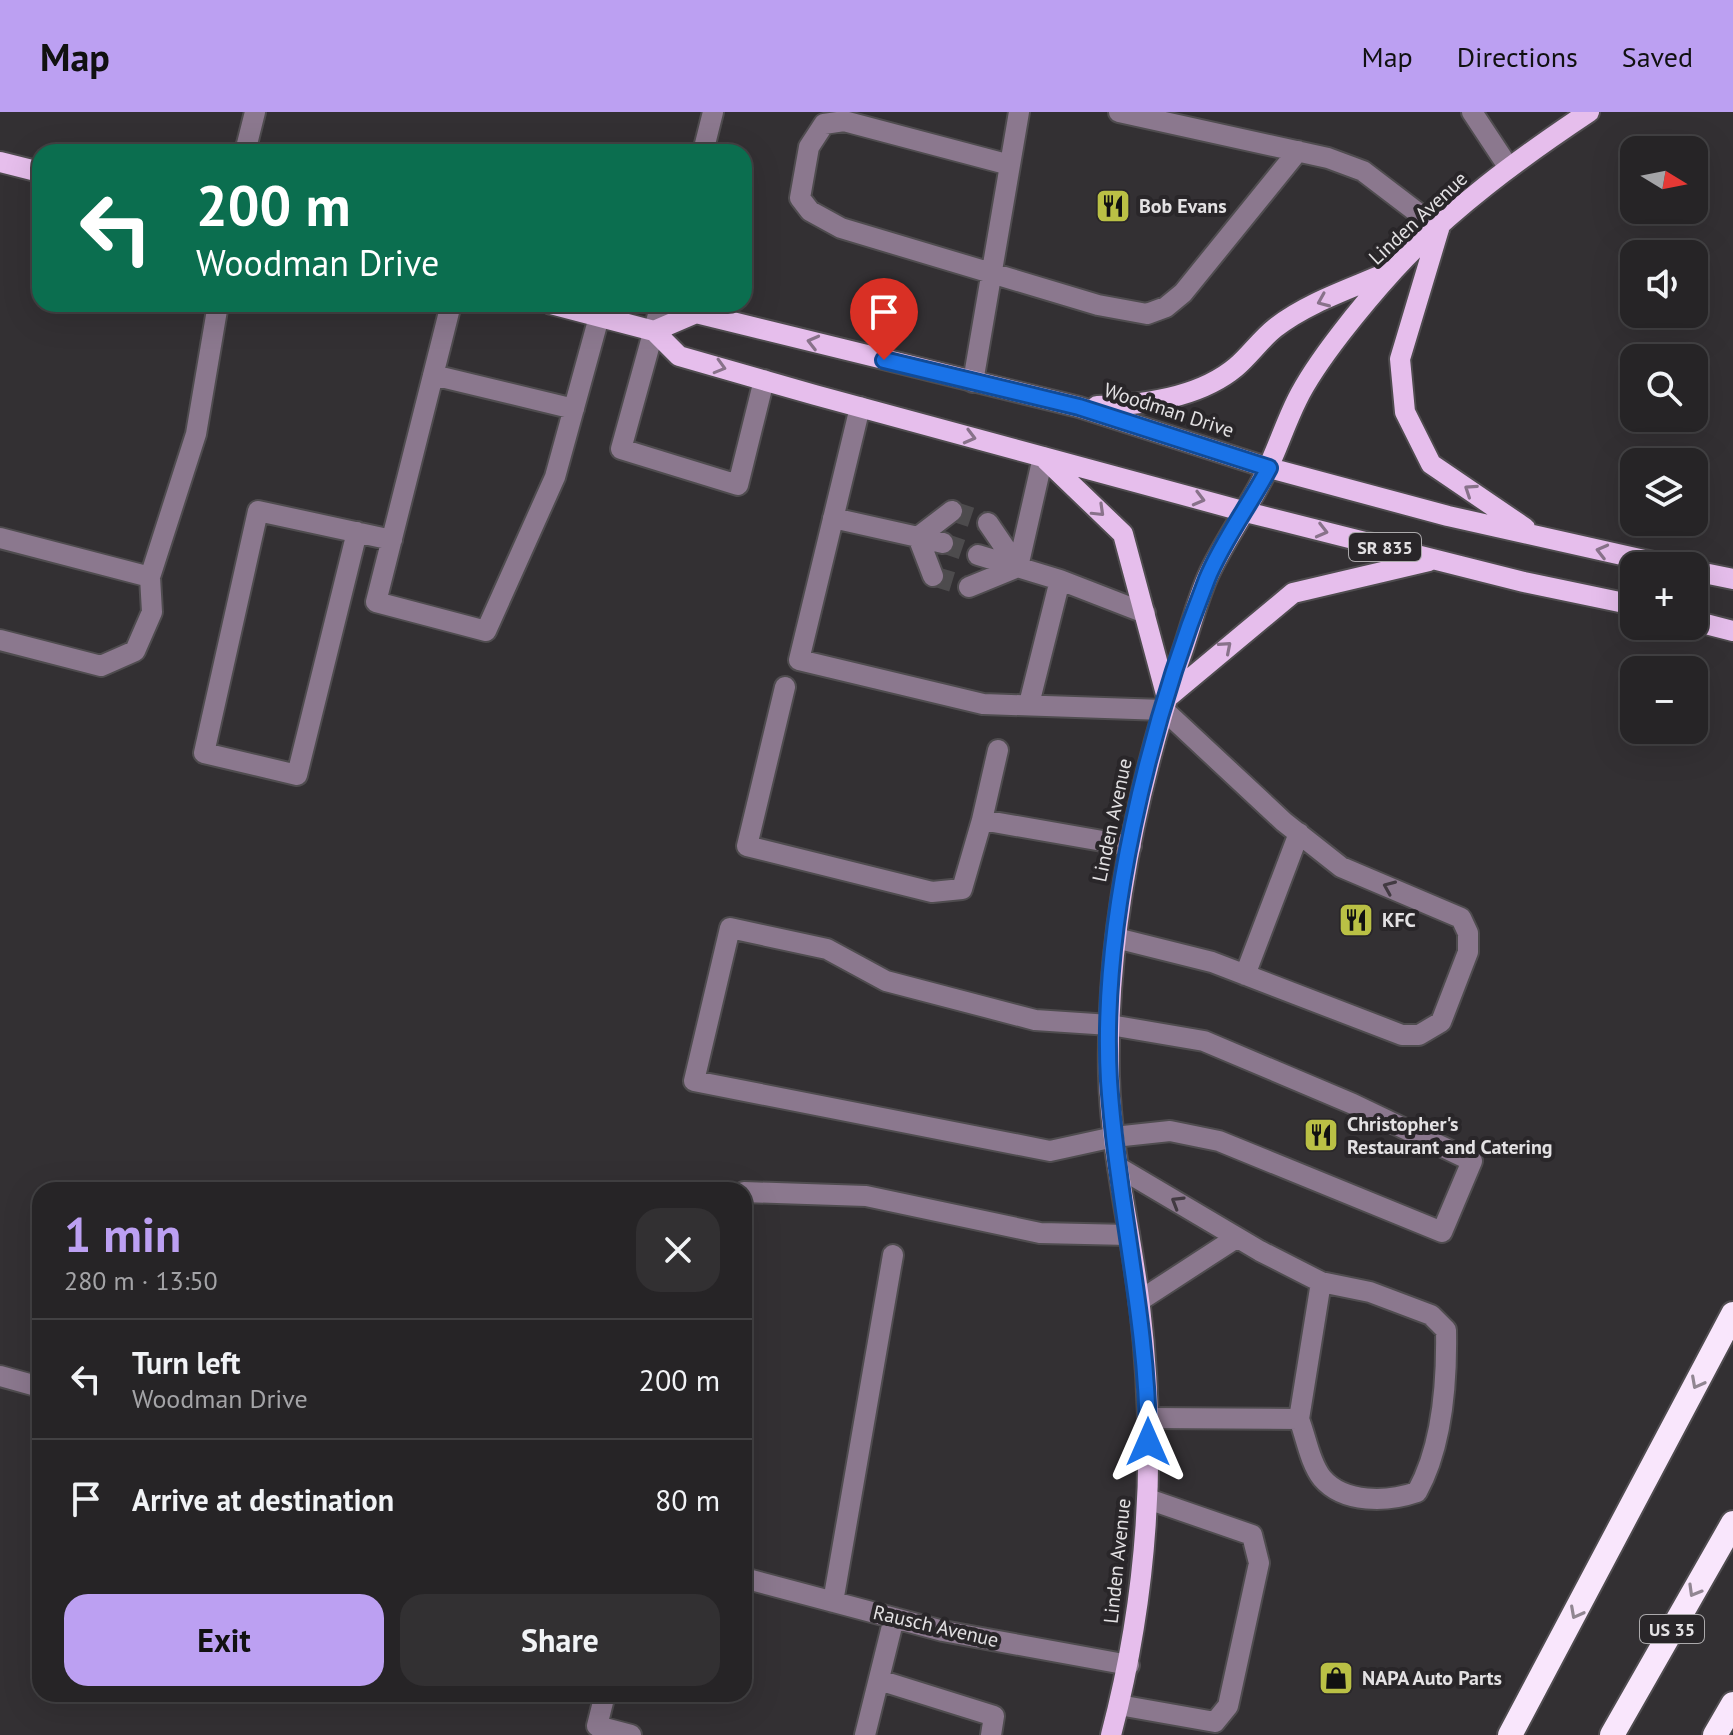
<!DOCTYPE html>
<meta charset="utf-8">
<style>
body{margin:0;font-family:"PT Sans",sans-serif;background:#323032;color:#f1f3f6;height:100vh;display:flex;flex-direction:column;font-size:30px;white-space:nowrap}
*{box-sizing:border-box;margin:0}
p{font-size:26px;color:#a4a4a7}
.icon{flex:none;width:44px;height:44px;fill:none;stroke:currentColor;stroke-width:2;stroke-linecap:round;stroke-linejoin:round}
.map{position:relative;flex:1;overflow:hidden}
.panel{position:absolute;left:32px;top:1070px;width:720px;height:520px;display:flex;flex-direction:column;background:#262426;border-radius:24px;box-shadow:0 8px 32px #0002,0 0 0 2px #424143}
.panel>*{flex:none}
.banner{position:absolute;left:32px;top:32px;width:720px;height:168px;border-radius:24px;box-shadow:0 8px 32px #0002,0 0 0 2px #424143;background:#0b6e4f;color:#fff;overflow:hidden}
.needle{width:52px;rotate:100deg}
.controls{position:absolute;left:1620px;top:24px;display:grid;gap:16px}
.controls a{display:grid;place-items:center;width:88px;height:88px;border-radius:16px;background:#262426;box-shadow:0 8px 32px #0002,0 0 0 2px #424143;font-size:40px}
.pin{position:absolute;display:grid;place-items:center;width:68px;height:68px;color:#fff;margin:-82px -34px;border-radius:50% 50% 50% 0;rotate:-45deg;box-shadow:0 0 8px #0007}
.pin .icon{rotate:45deg}
.me{position:absolute;width:88px;margin:-44px;rotate:0deg;stroke-linejoin:round;filter:drop-shadow(0 0 6px #0008)}
.turn{display:flex;align-items:center;gap:28px;height:168px;padding:0 32px;font-size:36px}
.turn .icon{width:104px;height:104px;stroke-width:2.5}
.turn b{display:block;font-size:56px;line-height:68px}
.round{display:grid;place-items:center;flex:none;width:84px;height:84px;border-radius:24px;background:#323032}
.summary{display:flex;align-items:center;justify-content:space-between;height:136px;padding:0 32px}
h1{font-size:48px;font-weight:700;line-height:60px;color:#bca0f2}
.button{display:flex;gap:16px;margin-top:auto;padding:16px 32px}
.button a{flex:1;height:92px;border-radius:24px;background:#bca0f2;color:#111;font-size:32px;font-weight:700;line-height:92px;text-align:center}
.button a+a{background:#323032;color:#f1f3f6}
ul{padding:0;list-style:none}
li{display:flex;align-items:center;gap:24px;height:120px;padding:0 32px;border-top:2px solid #424143}
li div{flex:1}
li b{display:block;font-size:30px}
li em{font-style:normal}
header{display:flex;align-items:center;gap:48px;box-sizing:border-box;height:112px;padding:0 40px;background:#bca0f2;color:#111}
header strong{font-size:38px}
nav{display:flex;gap:44px;margin-inline-start:auto;font-size:28px}
.map>svg:first-child{display:block}
.lines{fill:none;stroke-linecap:round;stroke-linejoin:round}
.minor-tunnel{stroke:#4d4b4d;stroke-width:20;stroke-dasharray:20 10;stroke-linecap:butt}
.minor-casing{stroke:#4f4c4f;stroke-width:24}
.major-casing{stroke:#4f4c4f;stroke-width:24}
.highway-casing{stroke:#4f4c4f;stroke-width:28}
.minor{stroke:#8b788e;stroke-width:20}
.major{stroke:#e6beec;stroke-width:20}
.highway{stroke:#f9e6fc;stroke-width:24}
.oneway{stroke:#88728a}
.oneway2{stroke:#423a42}
.oneway3{stroke:#918692}
.route-casing{stroke:#114b97;stroke-width:20}
.route{stroke:#1a73e8;stroke-width:14}
.labels{text-anchor:middle;dominant-baseline:central;stroke-width:8;stroke-linejoin:round;paint-order:stroke}
.shield{fill:#292629;stroke:#aba9ab;stroke-width:2}
.shield-label{font-size:18px;font-weight:bold;fill:#e3e1e3}
.poi-label{font-size:20px;font-weight:bold;fill:#e3e1e3;stroke:#292629;text-anchor:start}
.street-label{font-size:20px;fill:#e3e1e3;stroke:#292629}
</style>
<header>
<strong>Map</strong>
<nav><a>Map</a><a>Directions</a><a>Saved</a></nav>
</header>
<div class="map">
<svg width="1733" height="1623" viewBox="0 0 1733 1623">
<rect width="100%" height="100%" fill="#333033"/>
<g class="lines">
<path class="minor-tunnel" d="M952,399L988,411
M943,431L978,443
M933,464L969,475"/>
<g class="minor-casing">
<path id="minor" d="M1119,0L1328,46L1363,59L1439,117
M1472,0L1509,56
M245,40L255,0
M703,40L713,0
M1010,53L844,9L824,12L809,35L800,86L810,99L841,116L1098,193L1147,202L1166,195L1183,181L1298,39
M451,192L376,490L486,519L555,365L599,205
M661,192L621,337L738,373L764,268
M433,263L574,297
M973,270L1019,0
M860,295L799,548L983,592L1164,598L1284,710L1341,755L1461,806L1468,821V840L1441,910L1419,923H1402L1212,850L1116,826
M833,406L918,425L952,399
M988,411L1018,455L1043,345
M357,420L297,663L204,641L258,399L392,428
M918,425L933,464
M918,425L943,431
M0,426L150,465L196,322L218,192
M978,443L1060,468L1029,592
M1060,468L1145,501
M969,475L1018,455
M0,528L101,554L135,539L152,500L150,465
M785,575L747,734L932,780L962,777L982,708L1131,734
M982,708L998,638
M730,816L827,837L886,869L1035,908L1110,913L1204,929L1353,992L1472,1049L1442,1120L1219,1029L1170,1019L1114,1025L1050,1039L694,969Z
M1245,863L1299,721
M1118,1055L1260,1139L1321,1170L1370,1180L1431,1203L1446,1218C1447,1270 1442,1335 1417,1380C1388,1390 1344,1392 1322,1366C1310,1351 1306,1325 1299,1307L1148,1306
M744,1080L866,1084L1040,1121L1129,1123
M1139,1189L1236,1126
M0,1264L40,1275
M1299,1307L1321,1170
M744,1466L943,1519L1129,1553
M833,1490L893,1143
M879,1568L994,1604L991,1623
M605,1582L597,1614L631,1623
M1119,1593L1215,1610L1228,1594L1259,1451L1252,1423L1148,1387
M865,1623L894,1506"/>
</g>
<g class="major-casing">
<path id="major" d="M0,50L40,60
M1439,117L1400,247L1405,300L1431,352L1525,416
M551,192L654,219L679,244L815,283L1246,400L1524,470L1634,493
M654,219L696,201L1079,295L1269,356L1448,404L1671,454
M1097,294C1143,293 1199,286 1236,255C1250,243 1261,227 1275,216C1308,190 1353,176 1391,159
M1046,348L1123,422L1167,586
M1694,459L1733,467
M1694,509L1733,519
M1167,586L1293,481L1429,449
M1111,1623C1148,1483 1157,1339 1140,1195C1131,1118 1111,1042 1109,964C1106,823 1135,683 1179,549C1189,522 1196,491 1208,464C1224,429 1248,397 1265,362C1277,338 1285,312 1297,288C1316,249 1364,191 1394,158C1450,97 1520,46 1589,0"/>
</g>
<g class="highway-casing">
<path id="highway" d="M1510,1623L1733,1202
M1612,1623L1733,1411
M1715,1623L1733,1592"/>
</g>
<use href="#minor" class="minor"/>
<use href="#major" class="major"/>
<use href="#highway" class="highway"/>
</g>
<defs><path id="oneway-chevron" d="M-2-3.5L2.5 0L-2 3.5" fill="none" stroke-width="1.6" stroke-linecap="round" stroke-linejoin="round" transform="scale(2)"/></defs>
<g class="oneway">
<use href="#oneway-chevron" transform="translate(1323 189) rotate(157)"/>
<use href="#oneway-chevron" transform="translate(813 230) rotate(-166)"/>
<use href="#oneway-chevron" transform="translate(720 255) rotate(16)"/>
<use href="#oneway-chevron" transform="translate(970 325) rotate(15)"/>
<use href="#oneway-chevron" transform="translate(1470 378) rotate(-146)"/>
<use href="#oneway-chevron" transform="translate(1199 387) rotate(15)"/>
<use href="#oneway-chevron" transform="translate(1099 399) rotate(44)"/>
<use href="#oneway-chevron" transform="translate(1322 419) rotate(14)"/>
<use href="#oneway-chevron" transform="translate(1602 439) rotate(-166)"/>
<use href="#oneway-chevron" transform="translate(1226 535) rotate(-41)"/>
</g>
<g class="oneway2">
<use href="#oneway-chevron" transform="translate(1389 775) rotate(-157)"/>
<use href="#oneway-chevron" transform="translate(1177 1090) rotate(-149)"/>
</g>
<g class="oneway3">
<use href="#oneway-chevron" transform="translate(1697 1271) rotate(118)"/>
<use href="#oneway-chevron" transform="translate(1694 1479) rotate(120)"/>
<use href="#oneway-chevron" transform="translate(1576 1501) rotate(118)"/>
</g>
<g class="lines">
<g class="route-casing">
<path id="route" d="M884,248L1079,295L1269,356C1250,392 1222,430 1207,467C1149,614 1100,811 1109,969C1117,1090 1148,1208 1148,1330"/>
</g>
<use href="#route" class="route"/>
</g>
<defs>
<g id="restaurant-square" transform="scale(1.8)"><rect x="-9" y="-9" width="18" height="18" rx="4" fill="#bac045" stroke="#292629"/><path d="M-5-6h1v4h1v-4h1v4h1v-4h1v5L-1.5 .5V6h-2V.5L-5-1ZM5-6V6H3V1.5H1.5Q1.5-4 5-6Z" fill="#111"/></g>
<g id="shop-square" transform="scale(1.8)"><rect x="-9" y="-9" width="18" height="18" rx="4" fill="#bac045" stroke="#292629"/><path d="M-5-2.5h2.3a2.7 3.5 0 0 1 5.4 0H5L5.5 6h-11ZM-1.5-2.5h3a1.5 2.3 0 0 0-3 0Z" fill="#111"/></g>
</defs>
<g fill-rule="evenodd">
<use href="#restaurant-square" x="1113" y="94"/>
<use href="#restaurant-square" x="1356" y="808"/>
<use href="#restaurant-square" x="1321" y="1023"/>
<use href="#shop-square" x="1336" y="1566"/>
</g>
<g class="labels">
<g class="shield">
<rect x="1349" y="421" width="72" height="28" rx="6"/>
<rect x="1640" y="1503" width="64" height="28" rx="6"/>
</g>
<g class="shield-label">
<text x="1385" y="435">SR 835</text>
<text x="1672" y="1517">US 35</text>
</g>
<g class="poi-label">
<text x="1139" y="94">Bob Evans</text>
<text x="1382" y="808">KFC</text>
<text x="1347" y="1012">Christopher's<tspan x="1347" dy="23">Restaurant and Catering</tspan></text>
<text x="1362" y="1566">NAPA Auto Parts</text>
</g>
<g class="street-label">
<text transform="translate(1418 106) rotate(-43)">Linden Avenue</text>
<text transform="translate(1169 298) rotate(18)">Woodman Drive</text>
<text transform="translate(1112 708) rotate(-78)">Linden Avenue</text>
<text transform="translate(1117 1449) rotate(-84)">Linden Avenue</text>
<text transform="translate(936 1514) rotate(13)">Rausch Avenue</text>
</g>
</g>
</svg>
<div class="controls">
<a><svg class="needle" viewBox="-14 -14 28 28"><path d="M0-13l5 13h-10z" fill="#e53935"/><path d="M0 13l5-13h-10z" fill="#a4a4a7"/></svg></a>
<a><svg class="icon" aria-label="sound" viewBox="0 0 24 24"><path d="M4 9h4l5-4v14l-5-4H4zM17 9q2 3 0 6"/></svg></a>
<a><svg class="icon" aria-label="search" viewBox="0 0 24 24"><circle cx="10" cy="10" r="6"/><path d="M15 15l6 6"/></svg></a>
<a><svg class="icon" aria-label="layers" viewBox="0 0 24 24"><path d="M12 4l9 5-9 5-9-5zM3 14l9 5 9-5"/></svg></a>
<a>+</a>
<a>−</a>
</div>
<div class="pin" style="left:884px;top:248px;background:#d93025"><svg class="icon" aria-label="arrive" viewBox="0 0 24 24"><path d="M6 21V4h12l-3 4 3 4H6"/></svg></div>
<svg class="me" style="left:1148px;top:1330px" viewBox="-20 -20 40 40"><path d="M0-17L14 15 0 8-14 15z" fill="#1a73e8" stroke="#fff" stroke-width="4"/></svg>
<div class="banner">
<div class="turn"><svg class="icon" aria-label="left" viewBox="0 0 24 24"><path d="M17 20v-9H6M10 6l-5 5 5 5"/></svg><div><b>200 m</b>Woodman Drive</div></div>
</div>
<section class="panel">
<div class="summary"><div><h1>1 min</h1><p>280 m · 13:50</p></div><a class="round"><svg class="icon" aria-label="close" viewBox="0 0 24 24"><path d="M6 6l12 12M18 6L6 18"/></svg></a></div>
<ul>
<li><svg class="icon" aria-label="left" viewBox="0 0 24 24"><path d="M17 20v-9H6M10 6l-5 5 5 5"/></svg><div><b>Turn left</b><p>Woodman Drive</p></div><em>200 m</em></li>
<li><svg class="icon" aria-label="arrive" viewBox="0 0 24 24"><path d="M6 21V4h12l-3 4 3 4H6"/></svg><div><b>Arrive at destination</b></div><em>80 m</em></li>
</ul>
<div class="button"><a>Exit</a><a>Share</a></div>
</section>
</div>
